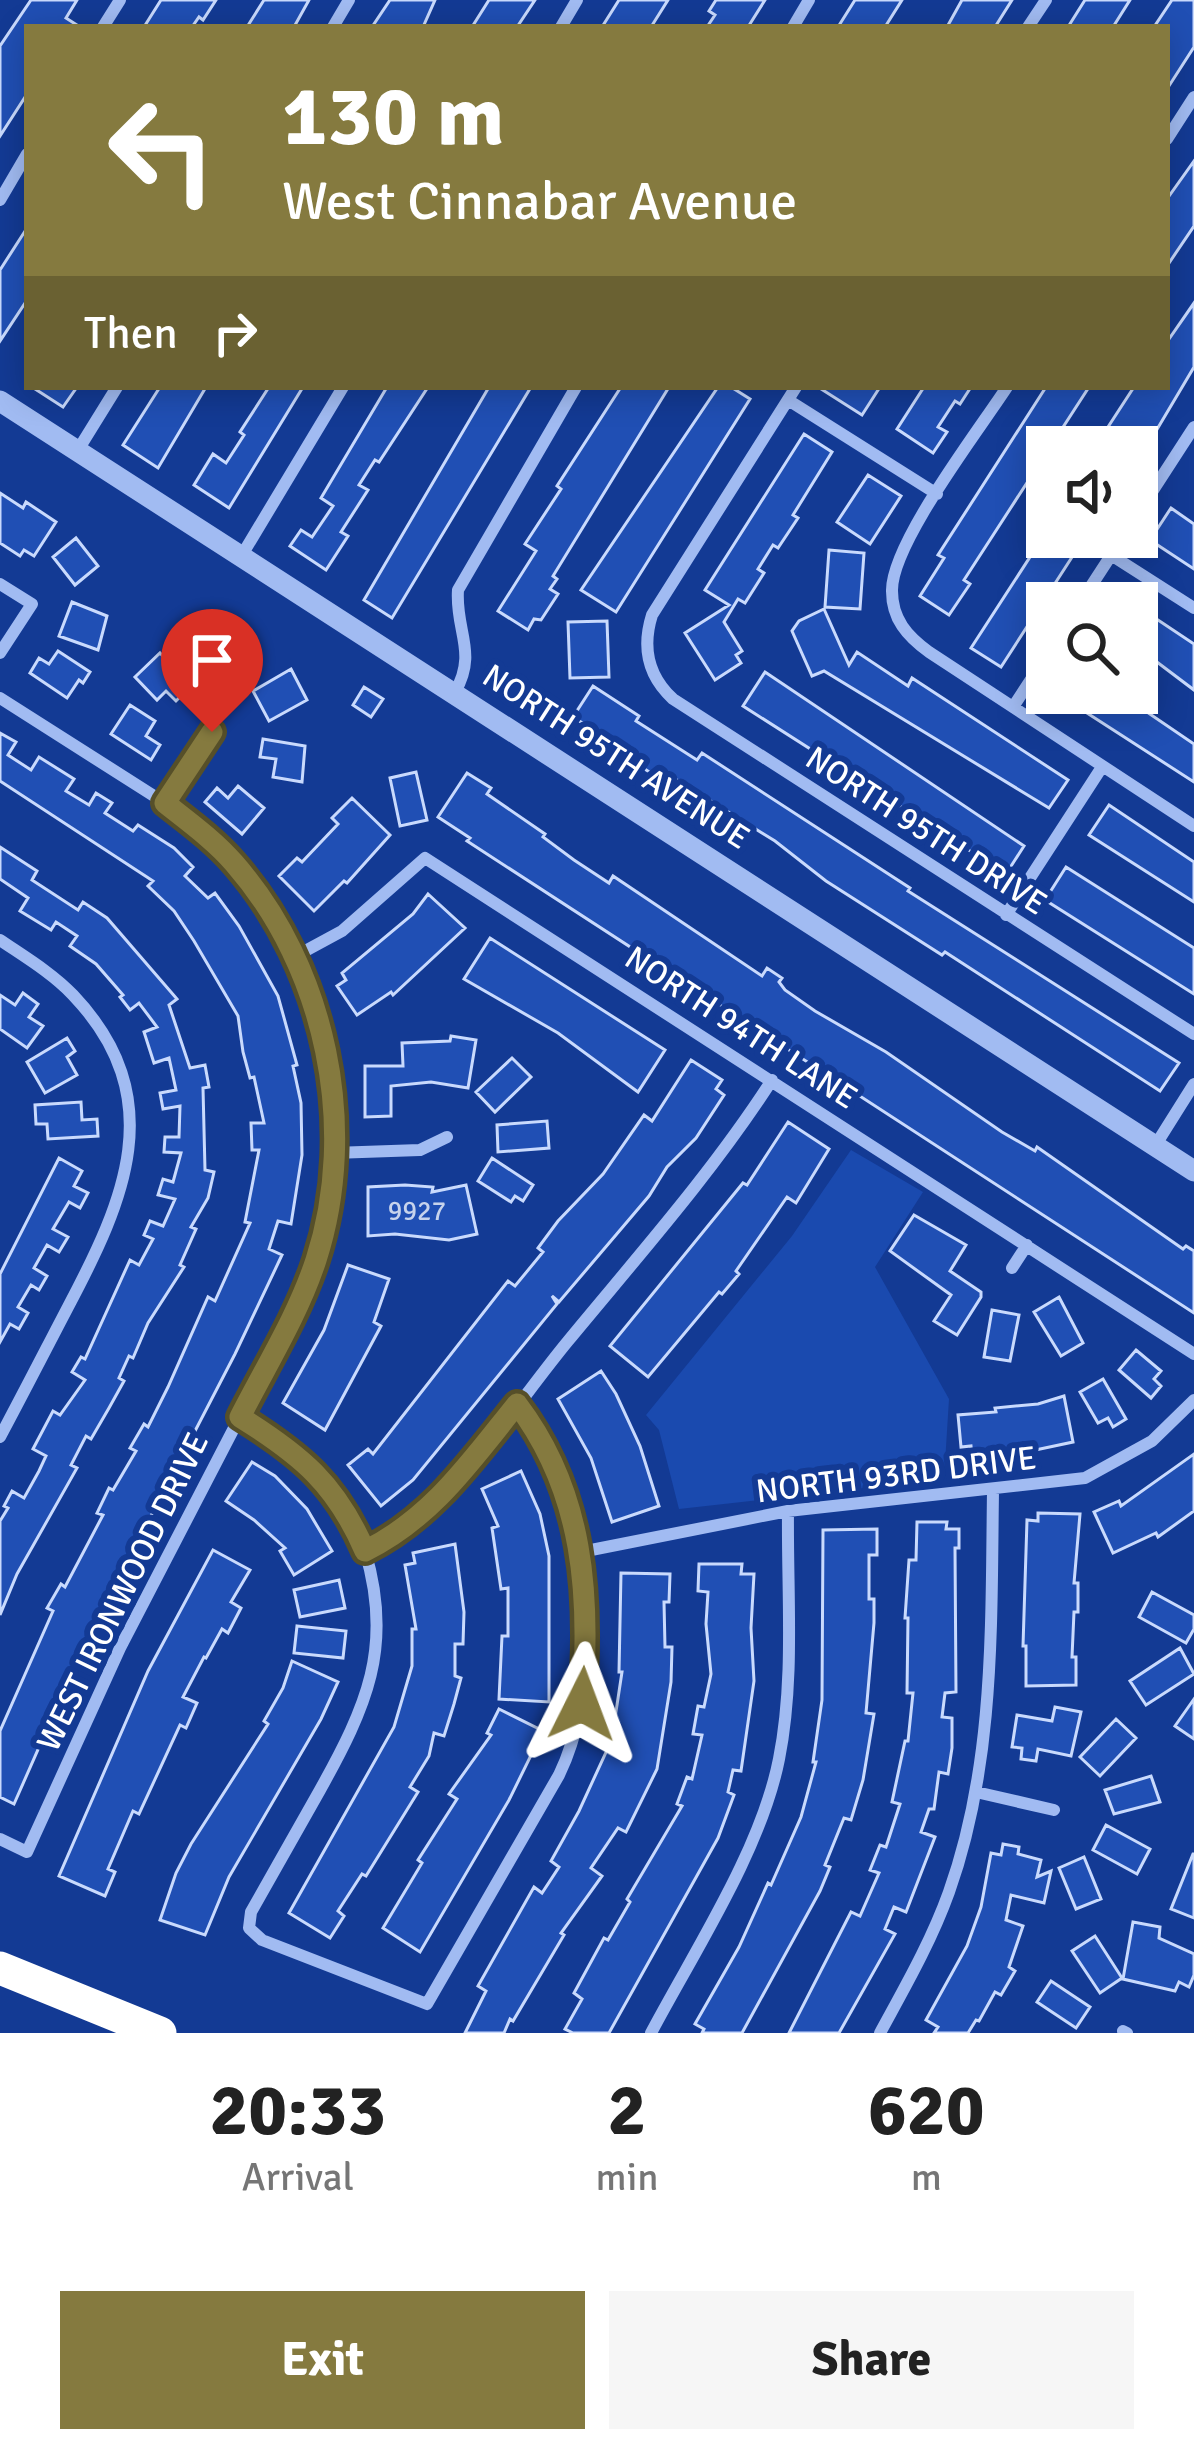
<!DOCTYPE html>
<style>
body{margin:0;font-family:Signika,sans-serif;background:#f6f6f6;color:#222;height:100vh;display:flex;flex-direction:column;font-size:45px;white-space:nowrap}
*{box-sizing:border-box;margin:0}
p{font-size:39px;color:#767676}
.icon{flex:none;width:66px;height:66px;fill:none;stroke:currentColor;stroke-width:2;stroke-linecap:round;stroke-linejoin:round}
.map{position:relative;height:2033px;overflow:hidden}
.drawer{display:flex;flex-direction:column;background:#fff;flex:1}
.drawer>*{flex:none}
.hud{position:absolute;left:24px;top:24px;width:1146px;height:366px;border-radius:0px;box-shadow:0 6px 30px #0003;background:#857a3f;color:#fff;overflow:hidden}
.controls{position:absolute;left:1026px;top:426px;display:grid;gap:24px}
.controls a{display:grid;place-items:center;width:132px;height:132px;border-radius:0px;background:#fff;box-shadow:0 6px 30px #0003;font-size:60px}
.pin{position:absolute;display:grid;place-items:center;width:102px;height:102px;color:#fff;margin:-123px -51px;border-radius:50% 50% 50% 0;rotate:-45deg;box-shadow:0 0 12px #0007}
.pin .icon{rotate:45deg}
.me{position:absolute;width:132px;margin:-66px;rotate:3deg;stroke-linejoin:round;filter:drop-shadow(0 0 9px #0008)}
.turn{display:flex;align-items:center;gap:42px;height:252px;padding:0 60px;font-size:54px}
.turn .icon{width:156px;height:156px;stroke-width:2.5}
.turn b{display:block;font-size:84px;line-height:102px}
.then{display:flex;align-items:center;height:114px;padding:0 60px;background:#0003;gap:24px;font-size:45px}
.eta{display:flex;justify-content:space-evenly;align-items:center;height:204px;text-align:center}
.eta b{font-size:72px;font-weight:700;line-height:84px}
.primary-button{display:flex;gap:24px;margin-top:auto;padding:24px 60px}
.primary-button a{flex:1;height:138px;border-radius:0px;background:#857a3f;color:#fff;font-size:48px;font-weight:700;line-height:138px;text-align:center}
.primary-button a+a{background:#f6f6f6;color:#222}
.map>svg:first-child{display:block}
.green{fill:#1a4aaf}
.building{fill:#204fb4;stroke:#c9dafd;stroke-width:3}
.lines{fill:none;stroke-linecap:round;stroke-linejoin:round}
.minor{stroke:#a1bbf2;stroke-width:12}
.tertiary{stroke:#a1bbf2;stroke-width:21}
.motorway{stroke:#fff;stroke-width:33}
.route-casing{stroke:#564f29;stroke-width:30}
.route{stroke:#857a3f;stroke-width:21}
.labels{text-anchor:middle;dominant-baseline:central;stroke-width:12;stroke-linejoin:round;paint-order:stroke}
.number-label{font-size:27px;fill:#c7d3ec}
.street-label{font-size:33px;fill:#fff;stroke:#133a94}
</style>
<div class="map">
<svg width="1194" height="2033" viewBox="0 0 1194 2033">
<rect width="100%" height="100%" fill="#133a94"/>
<path class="green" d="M851,1150L923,1192L875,1267L949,1399L944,1479L679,1509L659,1430L646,1415L792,1236Z"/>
<path class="building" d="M31,0H77L66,18L80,27H27V94L0,136V46Z
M161,0H216L203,20L199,17L192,27H144Z
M264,0H309L294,27H247Z
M390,0H435L423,27H372Z
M489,0H535L517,27H472Z
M619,0H668L651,27H602Z
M716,0H765L748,27H707L715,15L709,11Z
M855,0H902L885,27H838Z
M962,0H1012L995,27H947Z
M1085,0H1130L1113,27H1068Z
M1172,0H1194V47L1167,89V27H1154Z
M1194,161V226L1167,266V199Z
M27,228V300L0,341V270Z
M1194,303V367L1137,463V447H1095L1134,387H1167V342Z
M32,387H77L63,407Z
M160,387H206L158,468L123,445Z
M269,387H303L229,508L194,485L213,454L226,463L244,435L240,432Z
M387,387H428L379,462L375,460L359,485L368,490L341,532L348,536L326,570L290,546L301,530L312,537L333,506L321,498Z
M489,387H531L392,618L364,600Z
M621,387H669L553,576L557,579L550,589L558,594L541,620L534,619L528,630L498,611L536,551L525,544L561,489L557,486Z
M718,387H731L750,399L616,612L581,590Z
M818,387H880L862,415Z
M924,387H971L960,404L955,401L938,427L947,432L933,453L897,429Z
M1046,387H1089L964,580L970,584L949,615L920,596L944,558L938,555Z
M804,434L832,452L793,515L798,518L778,548L773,545L758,569L764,573L745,603L738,599L724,622L742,651L736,655L741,663L715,680L685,633L729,605L705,590Z
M868,475L901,496L870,544L837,522Z
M0,493L23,508L26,502L56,522L34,556L24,550L20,556L0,543Z
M1171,508L1194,524V569L1150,540Z
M1043,537H1085L1001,667L971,648Z
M76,538L98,566L75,585L53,557Z
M829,550L864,553L860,609L825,607Z
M72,602L107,616L98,650L59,636Z
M1137,606L1194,644V690L1137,647Z
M824,609L849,665L857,652L908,686L912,678L1068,780L1049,808L824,671L812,676L792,631L799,621Z
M607,621L609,677L570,678L568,622Z
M208,649L241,654L237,684L203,680Z
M58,651L90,672L83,683L79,680L67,698L30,673L39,658L49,664Z
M160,653L191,686L176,701L166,691L157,700L135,677Z
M291,669L307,700L269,721L253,691Z
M765,672L1024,846L1006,874L743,706Z
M593,686L639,716L636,721L697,760L702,753L910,888L908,891L1179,1063L1160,1091L945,952L942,955L826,881L775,841L677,780L672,787L625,756L628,752L573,717Z
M364,687L383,699L371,717L353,705Z
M1056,693H1119L1194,744V782Z
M130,705L155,721L146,736L160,745L151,760L111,734Z
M0,733L16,742L8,755L31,770L39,757L74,779L66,791L89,805L96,793L112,803L105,813L133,831L138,825L174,848L193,867L185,876L208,898L215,893L239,926L278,996L297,1065L293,1066L301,1103L302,1155L291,1224L278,1221L269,1249L282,1255L235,1354L85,1643L14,1804L0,1797V1731L53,1611L47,1608L61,1584L65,1587L103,1515L97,1513L109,1488L113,1490L136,1451L130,1448L144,1424L148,1427L168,1387L208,1297L215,1301L250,1223L245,1222L259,1150H252L251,1123H264L254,1077L250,1078L243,1052L238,1016L194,941L174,911L148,886L153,881L0,781Z
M263,739L305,746L302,782L273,777L276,759L260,757Z
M416,772L427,820L400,826L390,778Z
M467,773L491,788L487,794L545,834L543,837L574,860L609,883L613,876L762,976L767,968L782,978L779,982L785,990L815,1011L886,1052L1002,1132L1035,1151L1037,1147L1183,1249L1186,1246L1194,1251V1313L467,841L470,838L438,817Z
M238,786L264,808L242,834L205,802L217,788L228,798Z
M352,798L390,835L347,883L344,881L314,911L279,876L297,858L302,862L338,824L332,818Z
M1109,805L1194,862V902L1089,835Z
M0,847L37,871L32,880L78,910L83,902L107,918L177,999L169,1005L190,1068L205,1065L209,1087L203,1088L205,1170L214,1172L208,1198L191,1227L196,1229L180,1265L184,1267L148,1323L133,1358L129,1356L119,1378L124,1381L109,1408L91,1439L86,1436L71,1465L77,1468L17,1574L0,1615V1521L8,1508L4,1506L12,1491L24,1498L39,1471L46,1456L33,1449L53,1411L60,1415L85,1380L72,1372L81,1357L85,1359L130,1260L139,1265L153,1239L144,1235L150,1221L163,1226L175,1199L158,1195L163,1179L173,1182L181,1153L164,1152L165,1137H179L180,1106L163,1109L160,1093L176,1090L169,1058L154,1063L144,1032L157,1027L139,1003L130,1010L120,997L123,995L96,964L70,946L77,936L56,922L51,930L20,911L28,898L0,879Z
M1066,867L1194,948V994L1045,900Z
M428,894L465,928L393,995L391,992L357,1015L337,986L346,980L342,973L413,914Z
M490,938L665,1050L638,1092L558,1033L464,979Z
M23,993L38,1004L29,1017L43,1026L27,1048L0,1029V995L15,1005Z
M451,1036L476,1040L468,1088L431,1082L391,1086V1116L365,1117V1066H403L402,1043L450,1041Z
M67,1038L75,1051L67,1057L77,1075L45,1093L27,1062Z
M512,1058L531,1077L495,1112L476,1092Z
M691,1060L722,1080L716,1089L724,1095L696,1138L667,1167L649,1196L559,1302L552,1296L557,1304L413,1480L381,1506L348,1465L368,1449L373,1454L508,1281L515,1286L543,1252L538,1248L558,1221L603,1174L644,1115L652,1121Z
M81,1102L82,1120L97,1119L98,1136L48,1139L47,1124H36L35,1105Z
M547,1121L549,1148L498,1152L497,1125Z
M788,1122L829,1149L796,1203L787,1197L736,1271L739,1274L722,1294L719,1292L648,1377L610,1346L743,1183L747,1185Z
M59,1158L82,1171L74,1186L88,1193L80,1208L69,1202L53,1229L68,1237L59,1252L47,1245L34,1268L47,1276L39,1290L31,1285L18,1307L28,1313L19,1329L10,1324L0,1342V1274Z
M492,1158L533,1185L523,1201L515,1196L511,1202L478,1181Z
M405,1185L433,1187L432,1192L466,1185L477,1234L449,1240L395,1234L368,1236V1187Z
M914,1215L966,1245L950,1271L981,1292V1297L957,1335L934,1321L951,1295L890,1251Z
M348,1265L389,1279L374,1322L381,1326L325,1430L283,1403L324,1330Z
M1059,1297L1083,1343L1061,1356L1034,1312Z
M992,1310L1019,1315L1010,1361L984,1357Z
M1136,1350L1161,1371L1154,1379L1161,1386L1151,1398L1119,1370Z
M601,1371L616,1394L640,1446L659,1506L612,1522L591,1458L558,1399Z
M1103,1379L1126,1419L1113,1427L1108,1418L1098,1423L1080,1392Z
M1064,1396L1073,1442L1026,1452L972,1456L971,1446L961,1447L958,1415L996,1412L995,1408L1038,1404Z
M1194,1454V1511L1158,1537L1156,1533L1113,1553L1094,1512L1119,1501L1121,1506Z
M252,1462L275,1476L307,1509L332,1551L294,1575L280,1551L285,1548L254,1520L226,1501Z
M521,1471L540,1514L549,1556V1702L499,1699L502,1636H508V1588L501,1589L492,1528L498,1526L482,1489Z
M1038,1513L1080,1514L1074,1583H1078V1612H1074L1072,1657H1076V1685L1026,1686V1646H1023L1027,1520L1038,1521Z
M917,1522H947L946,1529H959V1548H955L956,1692L945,1693L942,1717L952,1718V1748L948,1774L939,1772L934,1809H929L921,1832L935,1837L906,1912L894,1907L885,1929L895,1934L839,2033H789L851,1912L860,1916L879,1873L870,1870L880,1845L886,1847L900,1804L892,1802L905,1741H908L913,1693H907L908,1618H905L909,1560H916Z
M877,1529V1555H869V1599H874V1623L866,1713L874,1714L863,1780L851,1820L844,1818L825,1865L830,1867L820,1891L742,2033H702L704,2029L695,2024L739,1947L768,1883L771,1885L801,1817L816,1762H813L822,1700L823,1530Z
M455,1544L464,1612L463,1644H455V1676L461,1678L454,1704L444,1736L434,1733L429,1756L410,1787L418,1792L366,1876L362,1874L338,1911L344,1916L330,1938L289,1913L394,1727L412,1666V1629H416L405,1565L415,1563L413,1553Z
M213,1550L250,1570L231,1602L241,1608L228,1633L222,1629L206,1658L204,1657L183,1697L197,1703L186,1728L180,1725L139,1814L133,1811L108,1869L115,1872L105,1896L59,1876L148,1671Z
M699,1564H742L741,1574H754L751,1628L754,1681L741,1771L733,1770L728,1792L734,1795L718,1838L609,2033H573L565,2029L582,1999L574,1993L604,1938L608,1940L630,1902L627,1899L682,1806L677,1804L687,1777L692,1779L702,1735L693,1734L698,1706L704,1707L711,1674L706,1624L708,1592L698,1591Z
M621,1573L670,1574L669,1602H664L665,1647H672L671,1682L657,1769L626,1832L618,1828L591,1868L602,1876L561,1933L564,1935L513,2021L510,2019L504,2033H465L486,1991L478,1986L534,1887L542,1893L559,1867L551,1861L579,1811L607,1750L610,1751L622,1672H619Z
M339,1580L345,1608L300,1617L294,1590Z
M1152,1592L1194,1615V1629L1186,1643L1139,1617Z
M297,1626L346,1631L343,1658L294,1653Z
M1180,1648L1194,1674L1146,1705L1130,1681Z
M292,1661L338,1682L321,1719L229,1877L205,1935L160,1920L176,1873L191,1844L268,1724L264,1721L283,1688Z
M1194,1699V1739L1175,1726Z
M1055,1707L1081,1712L1071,1756L1038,1749L1036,1761L1021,1759L1022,1748L1012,1747L1017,1715L1052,1721Z
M499,1709L543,1731L509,1800L420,1952L383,1928L422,1863L418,1860L457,1799L449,1794L491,1735L487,1733Z
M1116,1719L1136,1738L1100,1776L1080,1757Z
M1151,1776L1160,1802L1114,1814L1105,1790Z
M1106,1825L1150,1849L1137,1874L1093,1850Z
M1003,1844L1019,1847L1018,1854L1041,1860L1037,1877L1051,1871L1044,1903L1011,1895L1006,1920L1023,1926L1009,1967L1015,1971L1001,1995L995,1992L979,2021L976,2020L968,2033H934L938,2027L926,2020L967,1946L981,1907L991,1853L1001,1855Z
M1193,1854H1194V1918L1171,1909Z
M1084,1857L1101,1899L1076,1909L1059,1868Z
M1133,1922L1160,1927L1159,1938L1194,1954V1975L1189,1987L1179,1982L1175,1991L1123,1979Z
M1095,1936L1122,1978L1100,1993L1072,1951Z
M1051,1981L1090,2007L1076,2028L1037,2002Z"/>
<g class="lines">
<path class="minor" d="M103,27L120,0
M333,27L349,0
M561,27L577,0
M793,27L809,0
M1028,27L1046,0
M1167,139L1194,97
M0,200L27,154
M796,387L652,615C642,647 648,676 673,699L1194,1034
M1007,387C979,430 891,544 892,591C892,619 907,636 929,652L1194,826
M788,400L937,494
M78,450L117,387
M1137,515L1194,427
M242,555L343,387
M1111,555L1194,608
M0,584L32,604L0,653
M1080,603L1123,537
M455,692C478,652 455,631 458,590L576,387
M0,698L165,803L232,860L281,929L294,957L327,1046L334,1102L331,1189L314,1264L289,1322L120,1648L27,1852L0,1839
M1013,707L1047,655
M165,803L212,732
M1006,915L1102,767
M0,940C25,957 52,973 73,995C171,1098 124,1201 68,1307C45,1351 23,1394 0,1437
M294,957L342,931L425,858L1194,1354
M1155,1146L1194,1084
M333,1153L420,1150L447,1137
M1012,1268L1027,1245
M517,1404C536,1429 553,1454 564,1484C593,1568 598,1694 559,1775L427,2004L262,1940L249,1928L251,1912C274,1871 297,1831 320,1790C366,1707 394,1647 365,1551C453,1508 507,1415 568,1341C638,1256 712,1173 772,1080
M240,1417C301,1455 336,1483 365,1551
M581,1552L788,1511L1085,1478L1152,1441L1194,1400
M976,1792L1054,1810
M1123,2031L1127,2033
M651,2033C695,1950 761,1850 779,1759C795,1679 787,1593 788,1511
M880,2033C905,1987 931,1942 949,1892C995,1763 991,1626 993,1491"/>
<path class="tertiary" d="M0,401L1194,1171"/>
<path class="motorway" d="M0,1968L160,2033"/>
</g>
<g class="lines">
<g class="route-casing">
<path id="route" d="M212,732L165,803C189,822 214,840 234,863C326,968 359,1127 316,1260C298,1315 266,1366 240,1417C301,1455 336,1484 365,1551C432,1518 471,1461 517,1404C584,1492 591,1596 582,1704"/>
</g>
<use href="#route" class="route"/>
</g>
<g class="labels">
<g class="number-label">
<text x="417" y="1211">9927</text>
</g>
<g class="street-label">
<text transform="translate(616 757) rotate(33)">NORTH 95TH AVENUE</text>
<text transform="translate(926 831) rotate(33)">NORTH 95TH DRIVE</text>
<text transform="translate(741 1028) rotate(33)">NORTH 94TH LANE</text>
<text transform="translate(896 1475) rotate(-7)">NORTH 93RD DRIVE</text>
<text transform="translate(123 1592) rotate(-64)">WEST IRONWOOD DRIVE</text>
</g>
</g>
</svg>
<div class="controls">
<a><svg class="icon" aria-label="sound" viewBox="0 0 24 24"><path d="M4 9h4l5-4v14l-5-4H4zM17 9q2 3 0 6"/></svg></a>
<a><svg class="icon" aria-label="search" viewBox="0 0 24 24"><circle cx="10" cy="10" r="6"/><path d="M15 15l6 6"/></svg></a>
</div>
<div class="pin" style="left:212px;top:732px;background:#d93025"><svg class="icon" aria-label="arrive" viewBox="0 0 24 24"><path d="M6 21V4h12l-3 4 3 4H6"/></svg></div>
<svg class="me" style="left:582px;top:1704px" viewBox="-20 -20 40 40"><path d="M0-17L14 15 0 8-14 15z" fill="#857a3f" stroke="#fff" stroke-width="4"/></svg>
<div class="hud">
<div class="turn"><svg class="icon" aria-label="left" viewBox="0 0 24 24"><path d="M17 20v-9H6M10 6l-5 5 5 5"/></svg><div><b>130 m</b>West Cinnabar Avenue</div></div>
<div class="then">Then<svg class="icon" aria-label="right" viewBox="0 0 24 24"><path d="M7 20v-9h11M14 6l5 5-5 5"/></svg></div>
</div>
</div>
<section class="drawer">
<div class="eta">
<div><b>20:33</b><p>Arrival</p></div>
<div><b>2</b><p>min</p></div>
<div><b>620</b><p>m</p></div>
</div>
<div class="primary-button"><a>Exit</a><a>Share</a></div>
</section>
